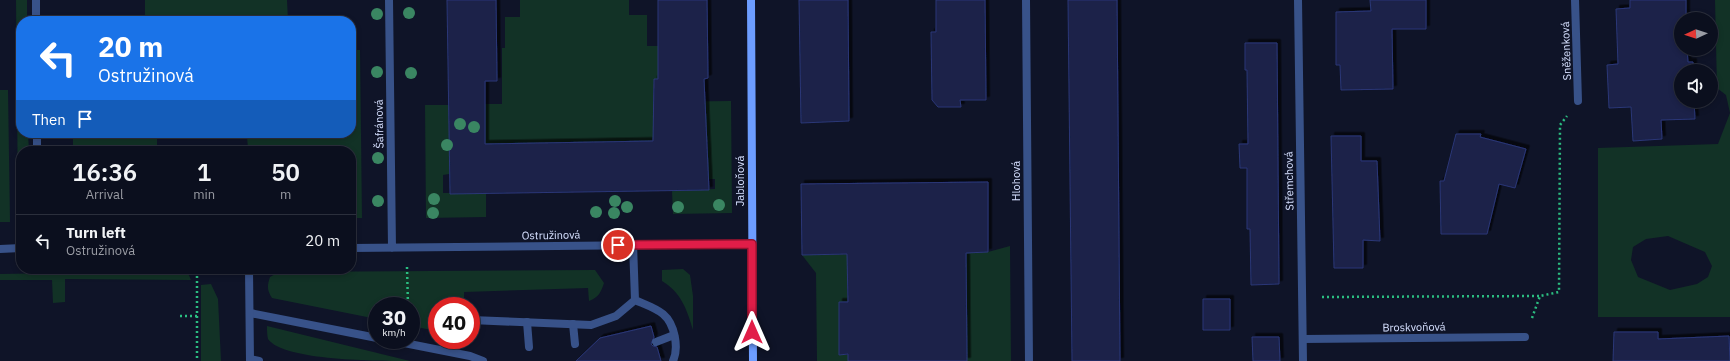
<!DOCTYPE html>
<meta charset="utf-8">
<style>
body{margin:0;font-family:"IBM Plex Sans",sans-serif;background:#141827;color:#f1f3f6;height:100vh;display:flex;flex-direction:column;font-size:15px;white-space:nowrap}
*{box-sizing:border-box;margin:0}
p{font-size:13px;color:#9a9ca4}
.icon{flex:none;width:22px;height:22px;fill:none;stroke:currentColor;stroke-width:2;stroke-linecap:round;stroke-linejoin:round}
.map{position:relative;flex:1;overflow:hidden}
.details{position:absolute;left:16px;top:146px;width:340px;height:128px;display:flex;flex-direction:column;background:#0b0f1e;border-radius:16px;box-shadow:0 2px 6px #0003,0 0 0 1px #2b2f3c}
.details>*{flex:none}
.hud{position:absolute;left:16px;top:16px;width:340px;height:122px;border-radius:16px;box-shadow:0 2px 6px #0003,0 0 0 1px #2b2f3c;background:#1a73e8;color:#fff;overflow:hidden}
.needle{width:26px;rotate:267deg}
.tools{position:absolute;left:1674px;top:12px;display:grid;gap:8px}
.tools a{display:grid;place-items:center;width:44px;height:44px;border-radius:50%;background:#0b0f1e;box-shadow:0 2px 6px #0003,0 0 0 1px #2b2f3c;font-size:20px}
.speed{position:absolute;left:368px;top:297px;display:flex;gap:8px;font-size:20px;font-weight:700;text-align:center}
.speed>*{display:grid;place-content:center;width:52px;height:52px;border-radius:50%;background:#0b0f1e;box-shadow:0 2px 6px #0003,0 0 0 1px #2b2f3c;line-height:1}
.speed small{font-size:10px;font-weight:400}
.speed .limit{border:6px solid #d22;background:#fff;color:#111}
.pin{position:absolute;display:grid;place-items:center;width:34px;height:34px;color:#fff;margin:-17px;border:2px solid #fff;border-radius:50%;box-shadow:0 1px 4px #0007}
.me{position:absolute;width:44px;margin:-22px;rotate:0deg;stroke-linejoin:round;filter:drop-shadow(0 0 3px #0008)}
.turn{display:flex;align-items:center;gap:14px;height:84px;padding:0 16px;font-size:18px}
.turn .icon{width:52px;height:52px;stroke-width:2.5}
.turn b{display:block;font-size:28px;line-height:34px}
.then{display:flex;align-items:center;height:38px;padding:0 16px;background:#0003;gap:8px;font-size:15px}
.eta{display:flex;justify-content:space-evenly;align-items:center;height:68px;text-align:center}
.eta b{font-size:24px;font-weight:600;line-height:28px}
ul{padding:0;list-style:none}
li{display:flex;align-items:center;gap:12px;height:52px;padding:0 16px;border-top:1px solid #2b2f3c}
li div{flex:1}
li b{display:block;font-size:15px}
li em{font-style:normal}
.map>svg:first-child{display:block}
.green{fill:#123226;fill-rule:evenodd}
.building{fill:#1a224a;stroke:#2b3777;filter:url(#shadow)}
.lines{fill:none;stroke-linecap:round;stroke-linejoin:round}
.path{stroke:#2bbe81;stroke-width:2.5;stroke-dasharray:2 3;stroke-linecap:butt}
.lane{stroke:#385289;stroke-width:8}
.street{stroke:#385289;stroke-width:8}
.secondary{stroke:#6d9dff;stroke-width:8}
.lane-bridge{stroke:#385289;stroke-width:8}
.tree{fill:#3a8662}
.route-casing{stroke:#92132f;stroke-width:10}
.route{stroke:#e11d48;stroke-width:7}
.labels{text-anchor:middle;dominant-baseline:central;stroke-width:3;stroke-linejoin:round;paint-order:stroke}
.street-label{font-size:11px;fill:#d6e0ff;stroke:#0f1428}
</style>
<div class="map">
<svg width="1730" height="361" viewBox="0 0 1730 361">
<defs>
<filter id="shadow"><feDropShadow dx="3.5" dy="-3.5" stdDeviation="0" flood-color="#0009"/></filter>
</defs>
<rect width="100%" height="100%" fill="#0f1428"/>
<path class="green" d="M16,0H27V21H21V133H28L29,151H21V204H18Z
M145,0H287L288,20L145,21Z
M520,0H629V15H647V46H658L659,79H654L653,102L731,101L732,213L673,214L672,191L715,189V179H708V142L449,145V174L443,175V193H486V217L426,218L425,105H449V120L485,119V104H502V48H505V17H520Z
M1715,0H1730V317H1598V148L1718,144L1730,113L1726,95L1717,88ZM1668,236L1705,252L1712,266L1708,277L1697,284L1670,290L1638,277L1631,260L1633,247L1646,239Z
M351,50H360L362,218H351V151L338,148V146L248,148L247,137L187,139V134L157,135V149L73,151V133H351Z
M0,90H8L10,222H0Z
M1010,246L1011,361H967L966,284L847,285L848,302H839V354L848,355V361H817L816,273L802,255L988,252Z
M683,269L690,275L693,296V330C687,310 681,292 662,281V270Z
M595,270L604,283C601,292 599,297 589,301L588,288L464,292V306H437V331L411,326V306H377V319L272,298C267,290 267,286 270,277L279,272Z
M187,271L191,280L65,279V302L53,303L52,280H0V274Z
M211,284L218,299L221,361H201V285Z
M267,326L410,361C380,361 283,361 268,339C267,335 267,330 267,326Z"/>
<path class="building" d="M447,0H496L497,81H485V144L653,141L654,79H658V0H707L708,78L704,79L709,190L450,194Z
M799,0H848L849,121L801,123Z
M936,0H985L986,100H960L961,107H938L932,100L931,32H936Z
M1068,0H1117L1120,361H1072Z
M1370,0H1426V29H1392L1393,89L1341,90L1340,65H1336V12L1371,11Z
M1630,0H1686V19H1681V49H1687L1688,62H1693V71H1681V101H1694L1695,119L1661,120L1662,139L1633,141L1631,107L1609,108L1607,65L1618,64L1616,9L1630,8Z
M1245,43H1277L1279,284L1251,285L1250,229H1247V168H1240L1239,144H1248L1247,70H1245Z
M1456,134H1481L1480,137L1526,149L1515,188L1499,184L1487,234H1441L1440,181H1444Z
M1331,136H1361V161H1377L1380,241L1363,240V268H1334Z
M988,182V252L966,253L967,361H848V354L839,355V302H848L847,254L802,255L801,184Z
M1203,299H1230V330H1203Z
M651,326L654,337L651,344L653,346L657,347L661,361H576L600,338Z
M1614,332H1658V339L1729,336L1730,361H1613Z
M1252,337H1279L1280,361H1253Z"/>
<g class="lines">
<path class="path" d="M407,267L408,306
M197,271V361
M1322,297L1540,296
M180,316H197
M1532,318L1540,296L1559,292L1560,125L1567,116"/>
<path class="lane" d="M250,313L377,338
M527,322L529,347
M573,324L575,344
M1303,339L1525,337
M656,342L674,335"/>
<path class="street" d="M36,0V21
M389,0L392,248
M1026,0L1029,361
M1298,0L1303,361
M1575,0L1578,101
M37,133V151
M633,244L635,300C644,304 656,308 663,314C675,324 679,348 673,361
M351,248L752,244
M0,249L21,248
M249,269L250,361
M471,320L591,325L616,316L635,300
M250,359L259,361"/>
<path class="secondary" d="M751,0L753,361"/>
<path class="lane-bridge" d="M389,340L470,356L483,361"/>
</g>
<g class="tree">
<circle cx="409" cy="13" r="6"/>
<circle cx="377" cy="14" r="6"/>
<circle cx="377" cy="72" r="6"/>
<circle cx="411" cy="73" r="6"/>
<circle cx="460" cy="124" r="6"/>
<circle cx="474" cy="127" r="6"/>
<circle cx="447" cy="145" r="6"/>
<circle cx="378" cy="158" r="6"/>
<circle cx="434" cy="199" r="6"/>
<circle cx="378" cy="201" r="6"/>
<circle cx="615" cy="201" r="6"/>
<circle cx="719" cy="205" r="6"/>
<circle cx="627" cy="207" r="6"/>
<circle cx="678" cy="207" r="6"/>
<circle cx="596" cy="212" r="6"/>
<circle cx="433" cy="213" r="6"/>
<circle cx="614" cy="213" r="6"/>
</g>
<g class="lines">
<g class="route-casing">
<path id="route" d="M618,245L752,244V332"/>
</g>
<use href="#route" class="route"/>
</g>
<g class="labels">
<g class="street-label">
<text transform="translate(1566 51) rotate(-92)">Sněženková</text>
<text transform="translate(379 124) rotate(-91)">Šafránová</text>
<text transform="translate(740 181) rotate(-90)">Jabloňová</text>
<text transform="translate(1016 181) rotate(-90)">Hlohová</text>
<text transform="translate(1289 181) rotate(-91)">Střemchová</text>
<text transform="translate(551 235) rotate(-1)">Ostružinová</text>
<text transform="translate(1414 327) rotate(-1)">Broskvoňová</text>
</g>
</g>
</svg>
<div class="tools">
<a><svg class="needle" viewBox="-14 -14 28 28"><path d="M0-13l5 13h-10z" fill="#e53935"/><path d="M0 13l5-13h-10z" fill="#9a9ca4"/></svg></a>
<a><svg class="icon" aria-label="sound" viewBox="0 0 24 24"><path d="M4 9h4l5-4v14l-5-4H4zM17 9q2 3 0 6"/></svg></a>
</div>
<div class="speed"><div>30<small>km/h</small></div><div class="limit">40</div></div>
<div class="pin" style="left:618px;top:245px;background:#d93025"><svg class="icon" aria-label="arrive" viewBox="0 0 24 24"><path d="M6 21V4h12l-3 4 3 4H6"/></svg></div>
<svg class="me" style="left:752px;top:332px" viewBox="-20 -20 40 40"><path d="M0-17L14 15 0 8-14 15z" fill="#e11d48" stroke="#fff" stroke-width="4"/></svg>
<div class="hud">
<div class="turn"><svg class="icon" aria-label="left" viewBox="0 0 24 24"><path d="M17 20v-9H6M10 6l-5 5 5 5"/></svg><div><b>20 m</b>Ostružinová</div></div>
<div class="then">Then<svg class="icon" aria-label="arrive" viewBox="0 0 24 24"><path d="M6 21V4h12l-3 4 3 4H6"/></svg></div>
</div>
<section class="details">
<div class="eta">
<div><b>16:36</b><p>Arrival</p></div>
<div><b>1</b><p>min</p></div>
<div><b>50</b><p>m</p></div>
</div>
<ul>
<li><svg class="icon" aria-label="left" viewBox="0 0 24 24"><path d="M17 20v-9H6M10 6l-5 5 5 5"/></svg><div><b>Turn left</b><p>Ostružinová</p></div><em>20 m</em></li>
</ul>
</section>
</div>
